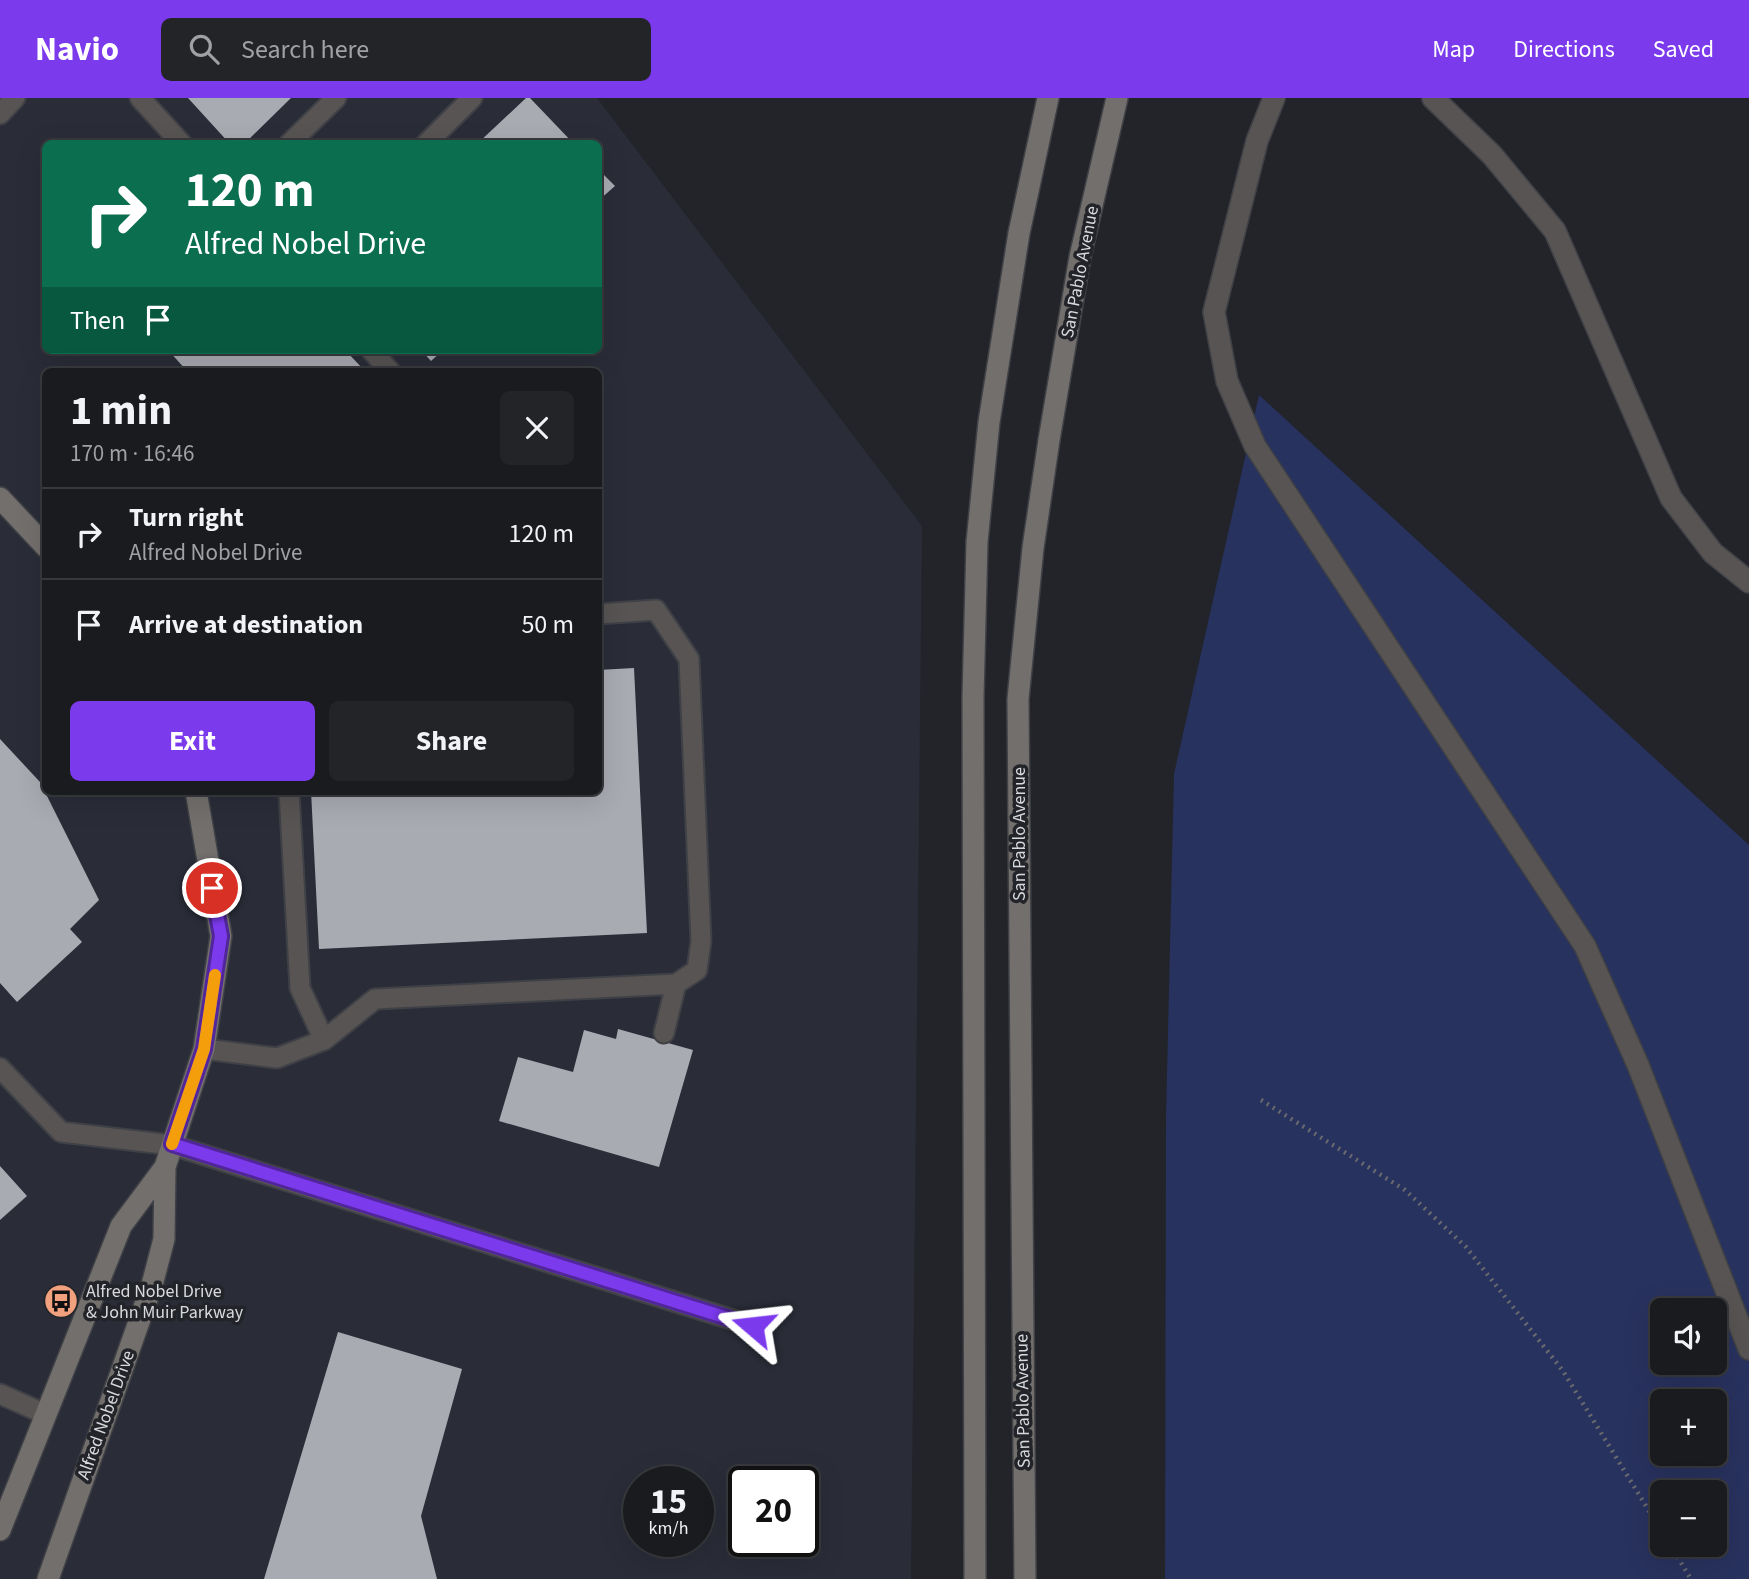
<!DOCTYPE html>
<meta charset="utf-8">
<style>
body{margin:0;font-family:"Source Sans 3",sans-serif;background:#232428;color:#f1f3f6;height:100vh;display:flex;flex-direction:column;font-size:26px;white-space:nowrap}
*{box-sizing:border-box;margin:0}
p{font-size:23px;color:#9fa1a4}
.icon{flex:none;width:38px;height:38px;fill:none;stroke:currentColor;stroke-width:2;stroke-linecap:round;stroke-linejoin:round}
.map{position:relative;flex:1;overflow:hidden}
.details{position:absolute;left:42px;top:270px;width:560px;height:427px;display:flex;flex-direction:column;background:#1a1b1f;border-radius:10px;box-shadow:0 7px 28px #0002,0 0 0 2px #38393d}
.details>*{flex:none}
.banner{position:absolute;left:42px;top:42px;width:560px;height:214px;border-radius:10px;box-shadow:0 7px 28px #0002,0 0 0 2px #38393d;background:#0b6e4f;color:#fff;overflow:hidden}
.fabs{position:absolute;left:1650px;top:1200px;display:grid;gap:14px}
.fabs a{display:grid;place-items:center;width:77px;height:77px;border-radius:10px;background:#1a1b1f;box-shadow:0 7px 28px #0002,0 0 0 2px #38393d;font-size:35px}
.speed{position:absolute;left:623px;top:1368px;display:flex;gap:14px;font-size:35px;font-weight:700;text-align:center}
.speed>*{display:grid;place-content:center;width:91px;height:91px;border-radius:50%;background:#1a1b1f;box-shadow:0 7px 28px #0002,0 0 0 2px #38393d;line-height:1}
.speed small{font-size:18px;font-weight:400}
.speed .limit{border:4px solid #111;border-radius:10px;background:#fff;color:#111}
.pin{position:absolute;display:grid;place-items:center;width:60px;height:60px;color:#fff;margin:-30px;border:4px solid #fff;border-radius:50%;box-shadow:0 2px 7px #0007}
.me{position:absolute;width:77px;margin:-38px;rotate:287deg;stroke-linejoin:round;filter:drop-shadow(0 0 5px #0008)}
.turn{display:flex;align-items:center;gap:24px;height:147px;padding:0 28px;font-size:32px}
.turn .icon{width:91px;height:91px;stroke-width:2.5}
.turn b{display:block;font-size:49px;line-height:60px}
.then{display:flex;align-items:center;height:66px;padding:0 28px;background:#0003;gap:14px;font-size:26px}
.round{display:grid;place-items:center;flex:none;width:74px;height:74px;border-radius:10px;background:#232428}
.headline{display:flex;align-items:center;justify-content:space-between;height:119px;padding:0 28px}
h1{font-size:42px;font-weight:700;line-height:52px}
.action{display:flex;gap:14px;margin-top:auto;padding:14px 28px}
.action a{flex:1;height:80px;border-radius:10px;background:#7c3aed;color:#fff;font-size:28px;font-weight:700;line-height:80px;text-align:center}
.action a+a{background:#232428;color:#f1f3f6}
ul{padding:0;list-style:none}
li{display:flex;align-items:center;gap:21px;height:91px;padding:0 28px;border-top:2px solid #38393d}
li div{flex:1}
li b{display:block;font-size:26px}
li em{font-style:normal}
header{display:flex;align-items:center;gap:42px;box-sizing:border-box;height:98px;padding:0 35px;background:#7c3aed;color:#fff}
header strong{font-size:33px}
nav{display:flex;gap:38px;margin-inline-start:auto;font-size:24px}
.search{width:490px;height:63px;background:#232428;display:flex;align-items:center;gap:18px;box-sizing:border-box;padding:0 24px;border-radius:10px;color:#9fa1a4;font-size:26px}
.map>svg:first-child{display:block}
.built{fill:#2a2d38;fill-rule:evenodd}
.green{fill:#28325e;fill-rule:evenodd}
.building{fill:#a9abb2}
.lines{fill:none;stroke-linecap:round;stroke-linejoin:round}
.lane-casing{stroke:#3f4146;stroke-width:23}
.street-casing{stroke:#3f4146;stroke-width:24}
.secondary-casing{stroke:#3f4146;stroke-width:24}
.path{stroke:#696a6f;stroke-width:4.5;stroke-dasharray:2 5;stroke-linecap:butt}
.lane{stroke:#575453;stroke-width:19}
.street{stroke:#575453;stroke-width:21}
.secondary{stroke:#736f6d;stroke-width:21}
.route-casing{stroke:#51269a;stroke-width:18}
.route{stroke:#7c3aed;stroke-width:12}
.slow{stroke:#f59e0b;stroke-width:12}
.labels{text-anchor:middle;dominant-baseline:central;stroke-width:7;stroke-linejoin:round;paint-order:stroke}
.street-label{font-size:18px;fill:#d8d9dd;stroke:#222429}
.poi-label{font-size:18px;fill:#d8d9dd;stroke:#222429;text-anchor:start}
</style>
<header>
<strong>Navio</strong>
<div class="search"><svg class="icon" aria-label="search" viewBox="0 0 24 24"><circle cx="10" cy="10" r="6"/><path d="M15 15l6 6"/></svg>Search here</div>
<nav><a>Map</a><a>Directions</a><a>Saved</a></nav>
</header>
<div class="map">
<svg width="1749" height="1481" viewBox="0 0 1749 1481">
<rect width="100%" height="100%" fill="#222429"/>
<path class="built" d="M0,0H597L922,428L911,1481H0ZM46,46H598V252H46ZM46,273H598V693H46ZM639,1384H698V1444H639ZM744,1384H803V1444H744Z"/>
<path class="green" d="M1259,297L1749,747V1481H1165L1166,1019L1174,676ZM1662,1213H1715V1265H1662ZM1662,1304H1715V1356H1662ZM1662,1395H1715V1447H1662Z"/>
<path class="building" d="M188,0H291L244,46H230Z
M526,0H530L574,46H477Z
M598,71L615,88L598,103Z
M168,252H345L365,273H187Z
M421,252H443L431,263Z
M634,570L647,835L319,851L311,693H598V572Z
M0,641L40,684L99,802L70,831L82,844L17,904L0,885Z
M618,931L693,952L659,1069L499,1023L518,959L573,974L584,932L616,941Z
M0,1068L27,1098L0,1122Z
M338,1234L462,1271L421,1418L437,1481H264Z"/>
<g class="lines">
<g class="lane-casing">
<path id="lane" d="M140,0L182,46
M0,16L15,0
M289,46L336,0
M426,46L472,0
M371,252L390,273
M289,693L300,890L324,942L375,901L676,886L697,872L701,843L689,561L656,512L598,516
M664,935L676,886
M204,951L277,960L324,942
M0,970L61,1034L172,1047L753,1228
M0,1296L45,1316"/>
</g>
<g class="street-casing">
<path id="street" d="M1274,0L1257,43L1214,214L1227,283L1255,348L1585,848L1638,967L1749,1251
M1433,0L1492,57L1555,133L1671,400L1713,455L1749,484"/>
</g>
<g class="secondary-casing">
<path id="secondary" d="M0,400L46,449
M0,1432L121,1128L165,1069
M48,1481L152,1187L164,1141L165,1069L204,951L221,838L196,693
M975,1481L973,599L977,444L989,324L1019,135L1048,0
M1025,1481L1018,601L1033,450L1049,342L1080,159L1117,0"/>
</g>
<path class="path" d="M1261,1002L1405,1092L1466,1149L1563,1273L1662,1434
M1670,1447L1691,1481"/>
<use href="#lane" class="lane"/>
<use href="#street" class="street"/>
<use href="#secondary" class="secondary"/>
</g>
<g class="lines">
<g class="route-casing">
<path id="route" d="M212,790L221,838L204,951L172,1046L753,1228"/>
</g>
<use href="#route" class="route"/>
<path class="slow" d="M172,1046L204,951L215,877"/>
</g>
<defs>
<g id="bus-disc" transform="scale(1.75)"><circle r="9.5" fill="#f2a17e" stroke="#222429"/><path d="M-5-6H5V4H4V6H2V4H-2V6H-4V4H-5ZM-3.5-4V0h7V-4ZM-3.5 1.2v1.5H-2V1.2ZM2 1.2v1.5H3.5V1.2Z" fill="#111"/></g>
</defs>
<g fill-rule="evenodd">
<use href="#bus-disc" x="61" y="1203"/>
</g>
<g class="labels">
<g class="street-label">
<text transform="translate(1080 174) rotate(-79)">San Pablo Avenue</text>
<text transform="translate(1019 736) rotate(-90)">San Pablo Avenue</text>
<text transform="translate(1023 1303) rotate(-91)">San Pablo Avenue</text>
<text transform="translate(106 1317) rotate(-70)">Alfred Nobel Drive</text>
</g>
<g class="poi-label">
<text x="86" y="1193">Alfred Nobel Drive<tspan x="86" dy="21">&amp; John Muir Parkway</tspan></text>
</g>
</g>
</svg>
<div class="fabs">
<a><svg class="icon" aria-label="sound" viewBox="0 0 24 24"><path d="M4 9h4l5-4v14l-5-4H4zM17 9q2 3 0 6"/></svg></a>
<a>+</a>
<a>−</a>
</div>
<div class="speed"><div>15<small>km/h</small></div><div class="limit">20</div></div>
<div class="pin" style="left:212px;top:790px;background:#d93025"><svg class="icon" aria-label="arrive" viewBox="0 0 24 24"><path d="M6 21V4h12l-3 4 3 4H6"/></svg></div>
<svg class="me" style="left:753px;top:1228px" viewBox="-20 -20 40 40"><path d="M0-17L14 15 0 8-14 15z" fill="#7c3aed" stroke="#fff" stroke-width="4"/></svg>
<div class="banner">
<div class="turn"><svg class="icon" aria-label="right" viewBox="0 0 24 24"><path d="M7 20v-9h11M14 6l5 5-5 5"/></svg><div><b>120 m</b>Alfred Nobel Drive</div></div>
<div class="then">Then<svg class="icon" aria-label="arrive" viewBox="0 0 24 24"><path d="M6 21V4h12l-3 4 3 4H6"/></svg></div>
</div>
<section class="details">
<div class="headline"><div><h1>1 min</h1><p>170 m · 16:46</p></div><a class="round"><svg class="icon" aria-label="close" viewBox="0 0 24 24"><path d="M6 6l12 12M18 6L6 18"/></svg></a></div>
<ul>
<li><svg class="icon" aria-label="right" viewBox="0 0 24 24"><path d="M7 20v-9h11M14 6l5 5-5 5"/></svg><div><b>Turn right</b><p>Alfred Nobel Drive</p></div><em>120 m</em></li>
<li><svg class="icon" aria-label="arrive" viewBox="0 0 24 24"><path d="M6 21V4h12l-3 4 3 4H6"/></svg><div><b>Arrive at destination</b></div><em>50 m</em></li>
</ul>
<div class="action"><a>Exit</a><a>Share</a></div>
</section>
</div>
